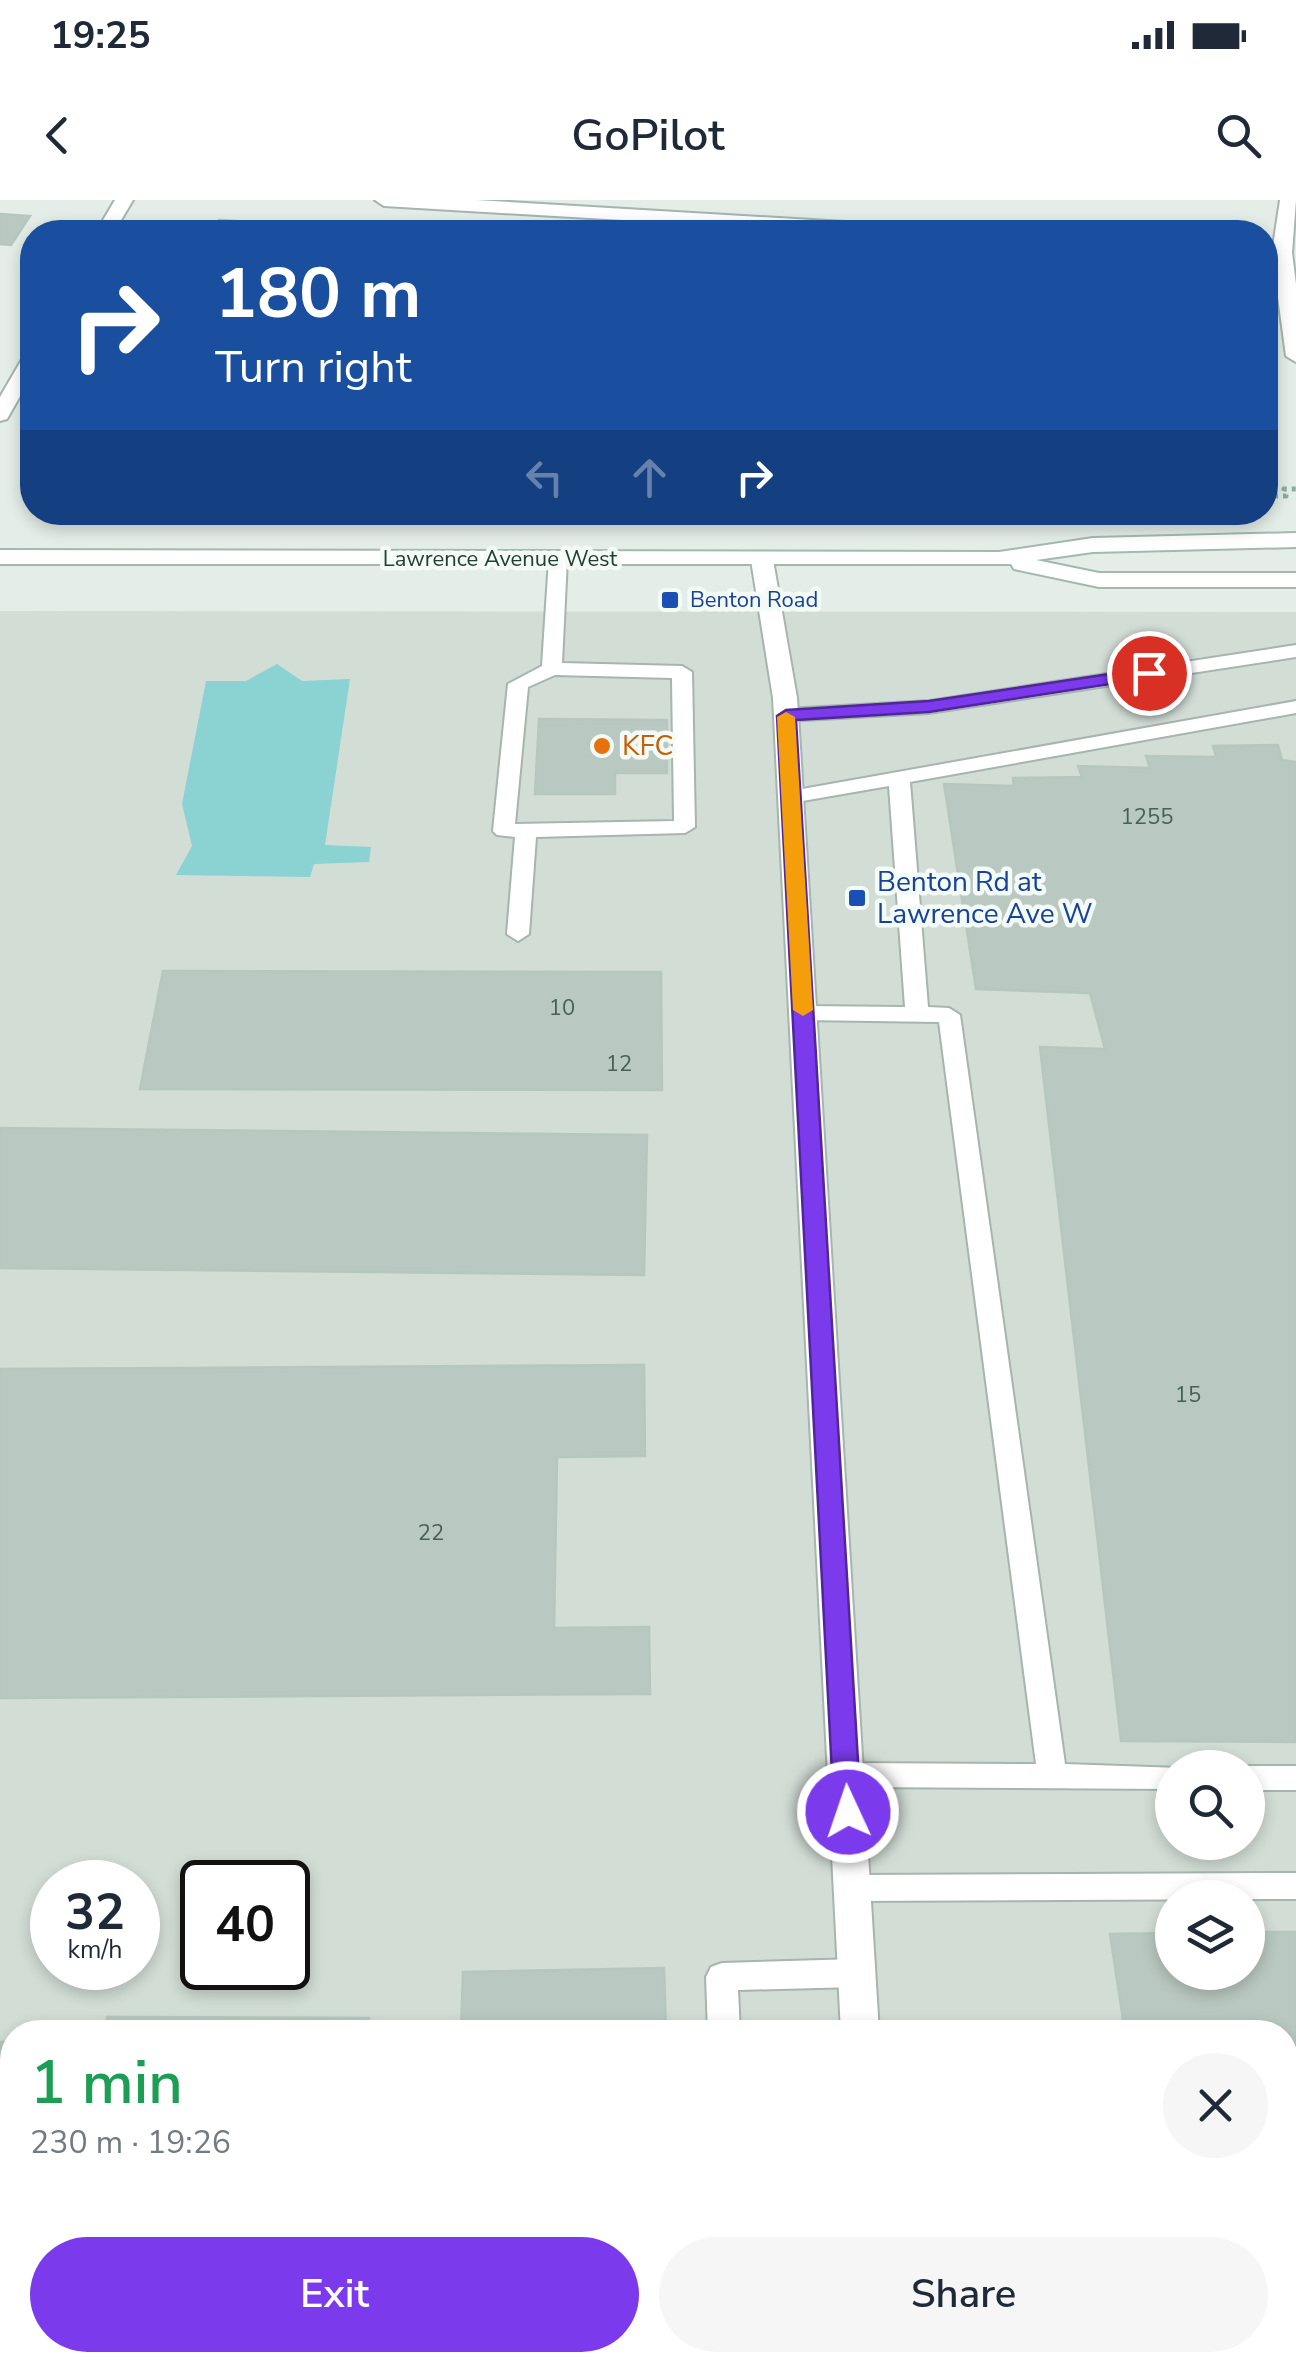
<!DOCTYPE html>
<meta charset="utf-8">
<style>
body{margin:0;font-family:"Nunito Sans",sans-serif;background:#f6f6f7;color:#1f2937;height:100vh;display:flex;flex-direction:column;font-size:38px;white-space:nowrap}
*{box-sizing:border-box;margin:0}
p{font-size:32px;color:#747a83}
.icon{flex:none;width:55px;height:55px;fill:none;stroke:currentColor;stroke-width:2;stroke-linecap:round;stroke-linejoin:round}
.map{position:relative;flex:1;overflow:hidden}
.side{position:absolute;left:0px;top:1820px;width:1298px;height:352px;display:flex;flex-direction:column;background:#fff;border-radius:40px 40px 0 0;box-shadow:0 5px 15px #0003}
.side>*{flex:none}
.top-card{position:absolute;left:20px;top:20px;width:1258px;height:305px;border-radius:40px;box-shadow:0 5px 15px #0003;background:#1a4fa0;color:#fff;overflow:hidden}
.controls{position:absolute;left:1155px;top:1550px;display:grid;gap:20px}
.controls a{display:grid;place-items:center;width:110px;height:110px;border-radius:50%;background:#fff;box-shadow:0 5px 15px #0003;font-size:50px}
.speed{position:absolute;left:30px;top:1660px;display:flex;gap:20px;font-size:50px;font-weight:700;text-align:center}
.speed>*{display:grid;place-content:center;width:130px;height:130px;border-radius:50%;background:#fff;box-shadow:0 5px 15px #0003;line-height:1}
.speed small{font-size:25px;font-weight:400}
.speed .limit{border:5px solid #111;border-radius:15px;background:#fff;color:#111}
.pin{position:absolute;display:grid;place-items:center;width:85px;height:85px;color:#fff;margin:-42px;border:5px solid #fff;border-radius:50%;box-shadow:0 2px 10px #0007}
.me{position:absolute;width:110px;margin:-55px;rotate:357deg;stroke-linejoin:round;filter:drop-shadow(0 0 8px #0008)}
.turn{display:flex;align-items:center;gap:35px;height:210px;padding:0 30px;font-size:45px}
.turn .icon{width:130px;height:130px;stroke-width:2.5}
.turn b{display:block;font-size:70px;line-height:85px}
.lanes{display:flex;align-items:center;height:95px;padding:0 30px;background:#0003;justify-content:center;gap:50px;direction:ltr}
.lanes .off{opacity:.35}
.round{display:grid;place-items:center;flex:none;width:105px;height:105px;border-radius:52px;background:#f6f6f7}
.headline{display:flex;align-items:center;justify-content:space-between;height:170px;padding:0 30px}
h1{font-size:60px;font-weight:600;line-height:75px;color:#1e9e55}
.primary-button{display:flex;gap:20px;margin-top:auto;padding:20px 30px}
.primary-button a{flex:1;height:115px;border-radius:60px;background:#7c3aed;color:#fff;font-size:40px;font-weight:600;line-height:115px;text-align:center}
.primary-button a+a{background:#f6f6f7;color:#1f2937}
.status{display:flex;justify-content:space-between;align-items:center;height:70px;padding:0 50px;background:#fff;direction:ltr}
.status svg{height:28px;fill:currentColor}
header{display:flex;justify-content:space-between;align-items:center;height:130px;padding:0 30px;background:#fff;font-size:45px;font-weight:600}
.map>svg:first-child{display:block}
.built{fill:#d2ddd6;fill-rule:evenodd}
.water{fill:#8bd2d3}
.building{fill:#b9c8c0;stroke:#b6c7be;stroke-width:2.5}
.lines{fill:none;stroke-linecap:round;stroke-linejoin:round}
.service-casing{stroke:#a6b5ae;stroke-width:4}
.minor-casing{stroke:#a6b5ae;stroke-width:4}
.tertiary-casing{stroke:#a6b5ae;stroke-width:4}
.secondary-casing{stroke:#a2b9ae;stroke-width:4}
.path{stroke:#83b19d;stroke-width:5;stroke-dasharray:4 5;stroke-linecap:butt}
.service{fill:#fff;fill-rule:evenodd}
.minor{fill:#fff;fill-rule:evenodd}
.tertiary{fill:#fff;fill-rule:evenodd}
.secondary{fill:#fff;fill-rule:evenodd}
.route{fill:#7c3aed;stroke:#51269a;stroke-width:2.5}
.slow{fill:#f59e0b}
.transit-dot{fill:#1a4fb4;stroke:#f4faf6;stroke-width:4}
.food-dot{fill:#e8710a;stroke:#f4faf6;stroke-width:4}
.labels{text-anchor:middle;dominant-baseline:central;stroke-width:9;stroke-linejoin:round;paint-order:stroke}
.far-street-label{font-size:22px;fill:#233f34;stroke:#f4faf6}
.far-transit-label{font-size:22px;fill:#164399;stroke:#f4faf6;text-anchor:start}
.number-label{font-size:22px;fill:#486157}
.food-label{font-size:28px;fill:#c56008;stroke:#f4faf6;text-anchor:start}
.transit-label{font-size:28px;fill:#164399;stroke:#f4faf6;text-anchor:start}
</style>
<div class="status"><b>19:25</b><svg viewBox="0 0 49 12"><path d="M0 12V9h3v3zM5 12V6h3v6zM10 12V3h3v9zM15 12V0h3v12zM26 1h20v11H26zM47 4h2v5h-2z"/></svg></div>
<header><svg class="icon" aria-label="back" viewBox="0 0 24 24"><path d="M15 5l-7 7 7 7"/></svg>GoPilot<svg class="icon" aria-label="search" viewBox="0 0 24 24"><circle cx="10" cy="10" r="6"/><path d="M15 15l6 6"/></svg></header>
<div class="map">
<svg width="1296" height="2171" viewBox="0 0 1296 2171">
<rect width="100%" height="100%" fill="#e4ede8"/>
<path class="built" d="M0,411L1296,412V2171H0ZM1172,1568H1248V1642H1172ZM52,1682H138V1768H52ZM202,1682H288V1768H202ZM1172,1698H1248V1772H1172ZM12,1832H1285V2160H12Z"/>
<path class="water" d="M277,464L302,481L350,479L325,645L371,647L369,662L314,664L310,677L176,675L192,646L182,604L206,481H246Z"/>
<path class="building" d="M0,14L30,16L11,45L0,44Z
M219,20L304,25L301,30L335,32H212Z
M539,519L667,520V573H615V594H535Z
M1278,545L1282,560L1296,562V1542L1121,1541L1040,847L1105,849L1090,793L976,789L944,584L1014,586L1013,578L1082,577L1078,566L1150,568L1146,556L1216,557L1213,546Z
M163,771L661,772L662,890L140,889Z
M0,928L647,935L644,1075L0,1068Z
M644,1165L645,1256L557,1257L554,1428L649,1427L650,1494L0,1498V1169Z
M1248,1732H1296V2171H1175L1174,2160H1285V1832H1125L1110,1734L1172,1733V1772H1248Z
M664,1768L666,1832H461L463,1772Z
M107,1817L369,1818L368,1832H105Z
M0,1842H12V1939L0,2012Z
M56,2160H346L345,2171H54Z
M452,2160H676V2171H452Z"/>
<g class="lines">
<g class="service-casing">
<path id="service" d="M558,353L567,359L562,463L682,466L692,472L695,627L685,633L536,637L529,734L518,741L507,734L515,637L497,635L493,631L508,484L542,466L549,359ZM555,475L672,478L674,621L515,624L528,487Z
M1296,445V457L929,513L786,521L776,515L786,509L929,501Z
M1296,501V513L910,582L928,807L949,808L960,815L1065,1564L1180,1568H1172V1589L846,1587L836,1584L831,1575L836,1566L846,1563L1036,1564L939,822L803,820L792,813L803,806L905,807L889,586L791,603L781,597L791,591Z
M1248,1566H1296V1590H1248V1568H1243Z
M1296,1673V1699L852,1701L841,1697L837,1688L841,1679L852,1675Z
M857,1759L868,1763L873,1773L868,1783L857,1787L738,1790L740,1832H708L706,1777L711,1767L722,1763Z
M716,2160H750V2171H716Z"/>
</g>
<g class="minor-casing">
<path id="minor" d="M115,0H133L114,32H96Z
M375,0H476L912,26L921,32H827L384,6Z
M1280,0H1296L1292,53L1296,84V162L1286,156L1272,53Z
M32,152V175L7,219L0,221V197L25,154Z"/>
</g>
<g class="tertiary-casing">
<path id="tertiary" d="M762,353L773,360L797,498L879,1832H841L773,498L751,360Z
M859,2160H901L902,2171H860Z"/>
</g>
<g class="secondary-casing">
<path id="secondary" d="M1296,333V347L1093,352L1036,360L1099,373H1296V387H1099L1014,369L1011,364H0V350L999,352L1093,338Z"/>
</g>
<path class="path" d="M1265,296H1286L1284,289H1296"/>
<use href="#service" class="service"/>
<use href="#minor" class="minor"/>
<use href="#tertiary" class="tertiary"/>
<use href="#secondary" class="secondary"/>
</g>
<path class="route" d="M1149,468L1156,469V477L929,512L796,520L861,1612L857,1621L848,1624L838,1621L834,1612L777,516L786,510L929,501Z"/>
<path class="slow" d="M786,512L795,517L813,810L803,816L793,810L777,517Z"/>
<g class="transit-dot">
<rect x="660" y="390" width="20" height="20" rx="5"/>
<rect x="847" y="688" width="20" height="20" rx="5"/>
</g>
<circle class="food-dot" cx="602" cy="546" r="10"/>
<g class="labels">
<g class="far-street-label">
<text x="500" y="359">Lawrence Avenue West</text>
</g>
<g class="far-transit-label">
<text x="690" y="400">Benton Road</text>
</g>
<g class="number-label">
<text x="1147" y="617">1255</text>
<text x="562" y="808">10</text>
<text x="619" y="864">12</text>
<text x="1188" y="1195">15</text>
<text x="431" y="1333">22</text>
</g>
<g class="food-label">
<text x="622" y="546">KFC</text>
</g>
<g class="transit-label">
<text x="877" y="682">Benton Rd at<tspan x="877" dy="32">Lawrence Ave W</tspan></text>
</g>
</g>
</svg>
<div class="controls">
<a><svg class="icon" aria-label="search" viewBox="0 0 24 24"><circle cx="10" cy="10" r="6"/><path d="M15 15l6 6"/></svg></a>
<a><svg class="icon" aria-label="layers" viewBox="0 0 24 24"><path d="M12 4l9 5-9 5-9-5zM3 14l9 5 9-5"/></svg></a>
</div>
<div class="speed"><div>32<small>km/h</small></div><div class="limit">40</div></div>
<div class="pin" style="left:1149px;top:473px;background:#d93025"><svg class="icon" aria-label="arrive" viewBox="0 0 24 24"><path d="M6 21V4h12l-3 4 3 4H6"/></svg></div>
<svg class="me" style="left:848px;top:1612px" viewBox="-20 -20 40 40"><circle r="17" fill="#7c3aed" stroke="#fff" stroke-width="3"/><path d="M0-11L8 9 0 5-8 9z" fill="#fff"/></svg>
<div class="top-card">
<div class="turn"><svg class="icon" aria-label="right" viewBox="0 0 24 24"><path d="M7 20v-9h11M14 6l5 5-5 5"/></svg><div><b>180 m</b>Turn right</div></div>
<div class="lanes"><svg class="icon off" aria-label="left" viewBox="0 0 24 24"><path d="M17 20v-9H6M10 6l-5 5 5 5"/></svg><svg class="icon off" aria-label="ahead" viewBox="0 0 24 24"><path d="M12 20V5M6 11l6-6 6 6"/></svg><svg class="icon" aria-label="right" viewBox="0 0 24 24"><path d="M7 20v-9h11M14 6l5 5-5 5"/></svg></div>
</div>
<section class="side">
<div class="headline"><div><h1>1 min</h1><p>230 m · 19:26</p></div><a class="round"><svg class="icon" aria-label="close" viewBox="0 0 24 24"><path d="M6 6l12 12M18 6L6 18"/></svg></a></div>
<div class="primary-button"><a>Exit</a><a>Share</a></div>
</section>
</div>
